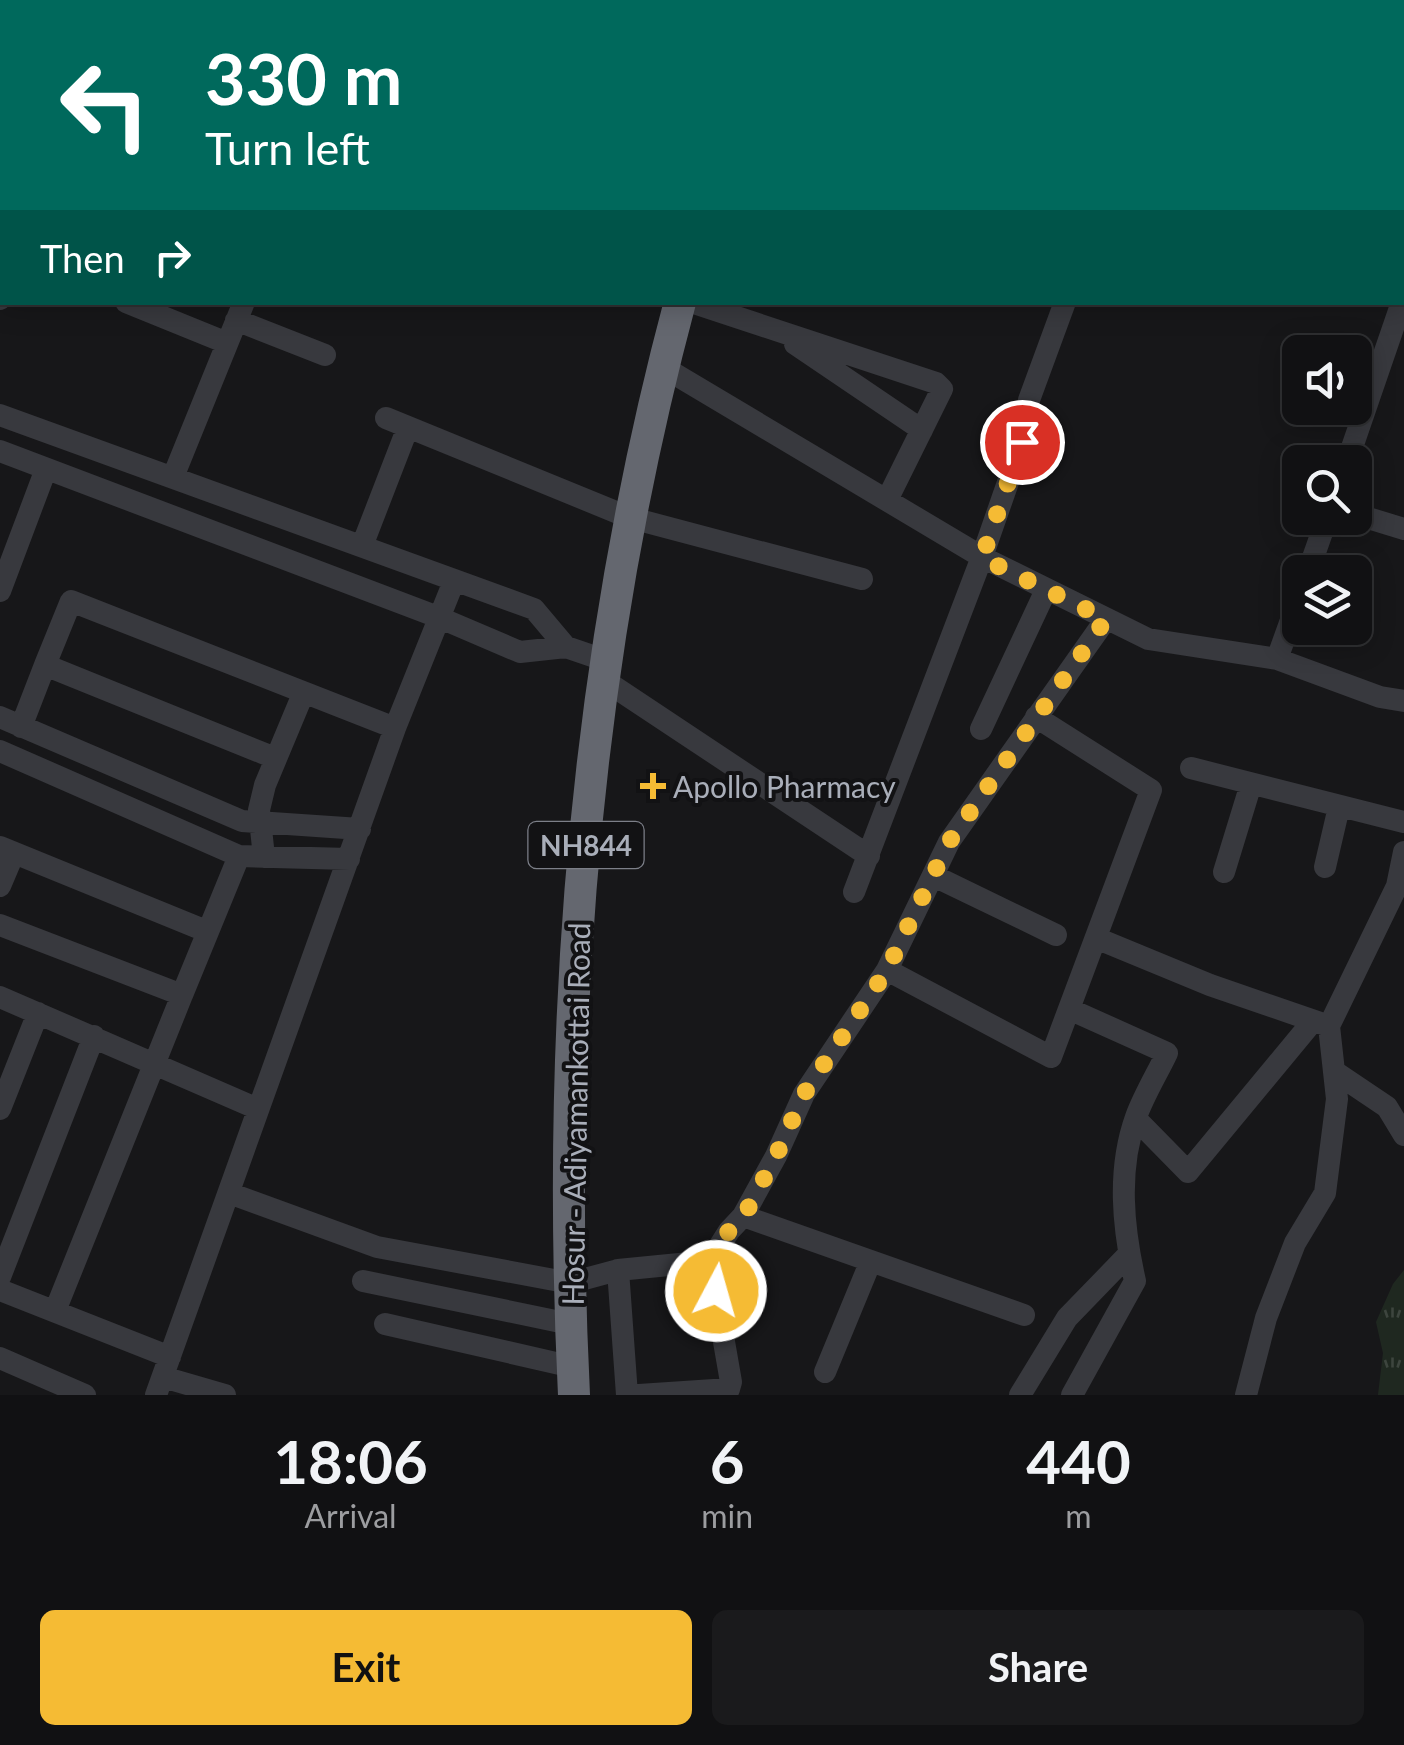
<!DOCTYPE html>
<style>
body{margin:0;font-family:Lato,sans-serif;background:#1a1a1c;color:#f1f3f6;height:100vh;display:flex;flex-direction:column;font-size:38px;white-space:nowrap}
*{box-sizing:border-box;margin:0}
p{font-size:32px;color:#9c9da0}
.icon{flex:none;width:55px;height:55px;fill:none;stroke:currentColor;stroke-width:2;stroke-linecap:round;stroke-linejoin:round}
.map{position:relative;height:1395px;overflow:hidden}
.side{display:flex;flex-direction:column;background:#111113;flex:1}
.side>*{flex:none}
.hud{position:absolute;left:0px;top:0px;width:1405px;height:305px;box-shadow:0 5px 25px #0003,0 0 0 2px #303133;background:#00695c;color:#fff;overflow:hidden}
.tools{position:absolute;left:1282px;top:335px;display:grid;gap:20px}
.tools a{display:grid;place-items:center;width:90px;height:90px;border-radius:15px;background:#111113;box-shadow:0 5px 25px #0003,0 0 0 2px #303133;font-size:50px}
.pin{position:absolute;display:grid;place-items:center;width:85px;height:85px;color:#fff;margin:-42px;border:5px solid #fff;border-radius:50%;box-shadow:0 2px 10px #0007}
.me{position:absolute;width:110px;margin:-55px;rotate:6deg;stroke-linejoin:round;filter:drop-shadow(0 0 8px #0008)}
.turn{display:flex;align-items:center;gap:35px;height:210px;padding:0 40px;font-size:45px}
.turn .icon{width:130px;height:130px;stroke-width:2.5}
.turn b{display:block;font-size:70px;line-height:85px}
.then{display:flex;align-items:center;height:95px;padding:0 40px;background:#0003;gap:20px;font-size:38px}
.eta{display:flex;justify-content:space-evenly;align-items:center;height:170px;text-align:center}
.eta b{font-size:60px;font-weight:700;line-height:70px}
.primary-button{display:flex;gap:20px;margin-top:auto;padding:20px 40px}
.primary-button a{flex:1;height:115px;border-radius:15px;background:#f5bb34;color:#111;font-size:40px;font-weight:700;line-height:115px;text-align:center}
.primary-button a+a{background:#1a1a1c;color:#f1f3f6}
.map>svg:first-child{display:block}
.grass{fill:url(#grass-tufts)}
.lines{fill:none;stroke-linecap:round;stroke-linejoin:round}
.minor{stroke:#38393e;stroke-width:22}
.major{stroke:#54565d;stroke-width:28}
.highway{stroke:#64676f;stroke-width:32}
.route{stroke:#f5bb34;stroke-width:18;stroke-dasharray:0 32.4}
.poi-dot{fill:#f5bb34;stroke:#121214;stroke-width:4}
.labels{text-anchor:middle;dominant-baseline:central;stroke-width:8;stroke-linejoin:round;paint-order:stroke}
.shield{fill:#121214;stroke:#7c7f88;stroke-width:2.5}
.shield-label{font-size:28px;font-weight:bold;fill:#a9aeb9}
.poi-label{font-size:30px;fill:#a9aeb9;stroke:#121214;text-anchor:start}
.street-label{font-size:30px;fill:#a9aeb9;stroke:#121214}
</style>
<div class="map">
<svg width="1404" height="1395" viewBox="0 0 1404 1395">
<defs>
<pattern id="grass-tufts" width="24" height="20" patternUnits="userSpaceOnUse" patternTransform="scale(2.5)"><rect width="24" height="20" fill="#1f2820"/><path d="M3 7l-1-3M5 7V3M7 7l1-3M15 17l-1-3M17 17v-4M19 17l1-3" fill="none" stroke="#3d453e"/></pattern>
</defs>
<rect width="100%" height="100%" fill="#171719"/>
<path class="grass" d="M1404,1270V1395H1378L1383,1353L1376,1322L1393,1284Z"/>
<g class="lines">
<path class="minor" d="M217,0L223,2
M146,2L148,0
M341,2L342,0
M0,154L2,155
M0,299L2,293
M126,302L227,343
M691,302L936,383L942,389L887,500
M236,320L325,355
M795,344L922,430
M663,367L982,557L1148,639L1277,659L1300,595
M0,415L534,609L566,647
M386,418L628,517L862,579
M0,451L438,617L520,652L566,647L607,661
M1347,462L1402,302
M173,477L244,302
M1355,514L1404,529
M362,546L408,427
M1308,572L1327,518
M0,591L46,469
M1277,659L1380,697L1404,701
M45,665L71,601L395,728
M604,680L869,856
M0,717L242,821L360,829
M21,727L45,665L275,758
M981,729L1046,590
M0,751L239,856L349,859
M1191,768L1404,822
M0,847L206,931
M264,857L259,810L265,785L303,694
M1325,867L1339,807
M1224,872L1251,784
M934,876L1056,935
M0,886L14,853
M854,892L982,557L1022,442L1029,400L1065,302
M0,925L182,995L239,856
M1096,938L1210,985L1326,1025
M887,970L1051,1057L1151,790L1036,717
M0,997L258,1109
M1069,1009L1167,1053C1157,1074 1144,1095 1136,1117C1117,1170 1123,1228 1135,1281L1072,1395
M1335,1072L1387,1107L1404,1135
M0,1109L38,1013
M1136,1119L1188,1172L1313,1021
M229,1193L377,1247L570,1283L618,1270L710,1261L729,1231L743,1216L776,1156L804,1094L887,970L949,842L1106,619
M743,1216L1024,1315
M618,1270L627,1395
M0,1277L94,1036
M363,1281L570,1324
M0,1290L170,1357
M55,1311L182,995
M385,1324L573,1367
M0,1358L85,1395
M825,1372L870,1263
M163,1377L225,1395
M156,1395L395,728L454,581
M639,1395L729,1389L731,1382L710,1261
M1020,1395L1067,1318L1129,1254
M1246,1395L1266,1318L1295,1243L1325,1193L1337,1099L1329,1026L1397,886L1404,852"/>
<path class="major" d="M20,0L22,2"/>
<path class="highway" d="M779,2L780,0
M574,1395C556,1029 585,657 680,302"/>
</g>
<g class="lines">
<path class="route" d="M716,1291L710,1261L729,1231L744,1216L776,1156L804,1094L887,970L949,842L1106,619L982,558L1022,442"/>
</g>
<path class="poi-dot" d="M648 771h10v10h10v10h-10v10h-10v-10h-10v-10h10z"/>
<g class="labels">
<rect class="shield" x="528.5" y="822" width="115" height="46" rx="8"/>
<g class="shield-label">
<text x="586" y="845">NH844</text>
</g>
<g class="poi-label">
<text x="673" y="786">Apollo Pharmacy</text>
</g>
<g class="street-label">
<text transform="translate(575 1114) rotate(-89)">Hosur - Adiyamankottai Road</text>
</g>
</g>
</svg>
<div class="tools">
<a><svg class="icon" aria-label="sound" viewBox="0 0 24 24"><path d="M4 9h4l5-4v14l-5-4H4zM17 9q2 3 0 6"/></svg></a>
<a><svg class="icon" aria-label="search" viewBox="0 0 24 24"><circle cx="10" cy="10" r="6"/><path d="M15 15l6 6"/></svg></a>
<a><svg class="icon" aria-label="layers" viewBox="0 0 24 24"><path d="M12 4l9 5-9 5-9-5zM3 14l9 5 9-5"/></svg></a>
</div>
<div class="pin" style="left:1022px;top:442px;background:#d93025"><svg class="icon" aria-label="arrive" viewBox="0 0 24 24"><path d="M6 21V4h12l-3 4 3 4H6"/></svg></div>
<svg class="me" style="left:716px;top:1291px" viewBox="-20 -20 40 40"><circle r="17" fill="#f5bb34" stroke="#fff" stroke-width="3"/><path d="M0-11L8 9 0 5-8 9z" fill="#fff"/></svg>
<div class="hud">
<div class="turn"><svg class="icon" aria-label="left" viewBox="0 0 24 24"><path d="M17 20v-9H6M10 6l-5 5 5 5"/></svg><div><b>330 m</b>Turn left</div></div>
<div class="then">Then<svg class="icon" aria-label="right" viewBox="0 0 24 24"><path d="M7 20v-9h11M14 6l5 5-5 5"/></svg></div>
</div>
</div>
<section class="side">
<div class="eta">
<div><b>18:06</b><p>Arrival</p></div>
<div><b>6</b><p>min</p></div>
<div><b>440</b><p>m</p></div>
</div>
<div class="primary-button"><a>Exit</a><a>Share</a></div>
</section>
